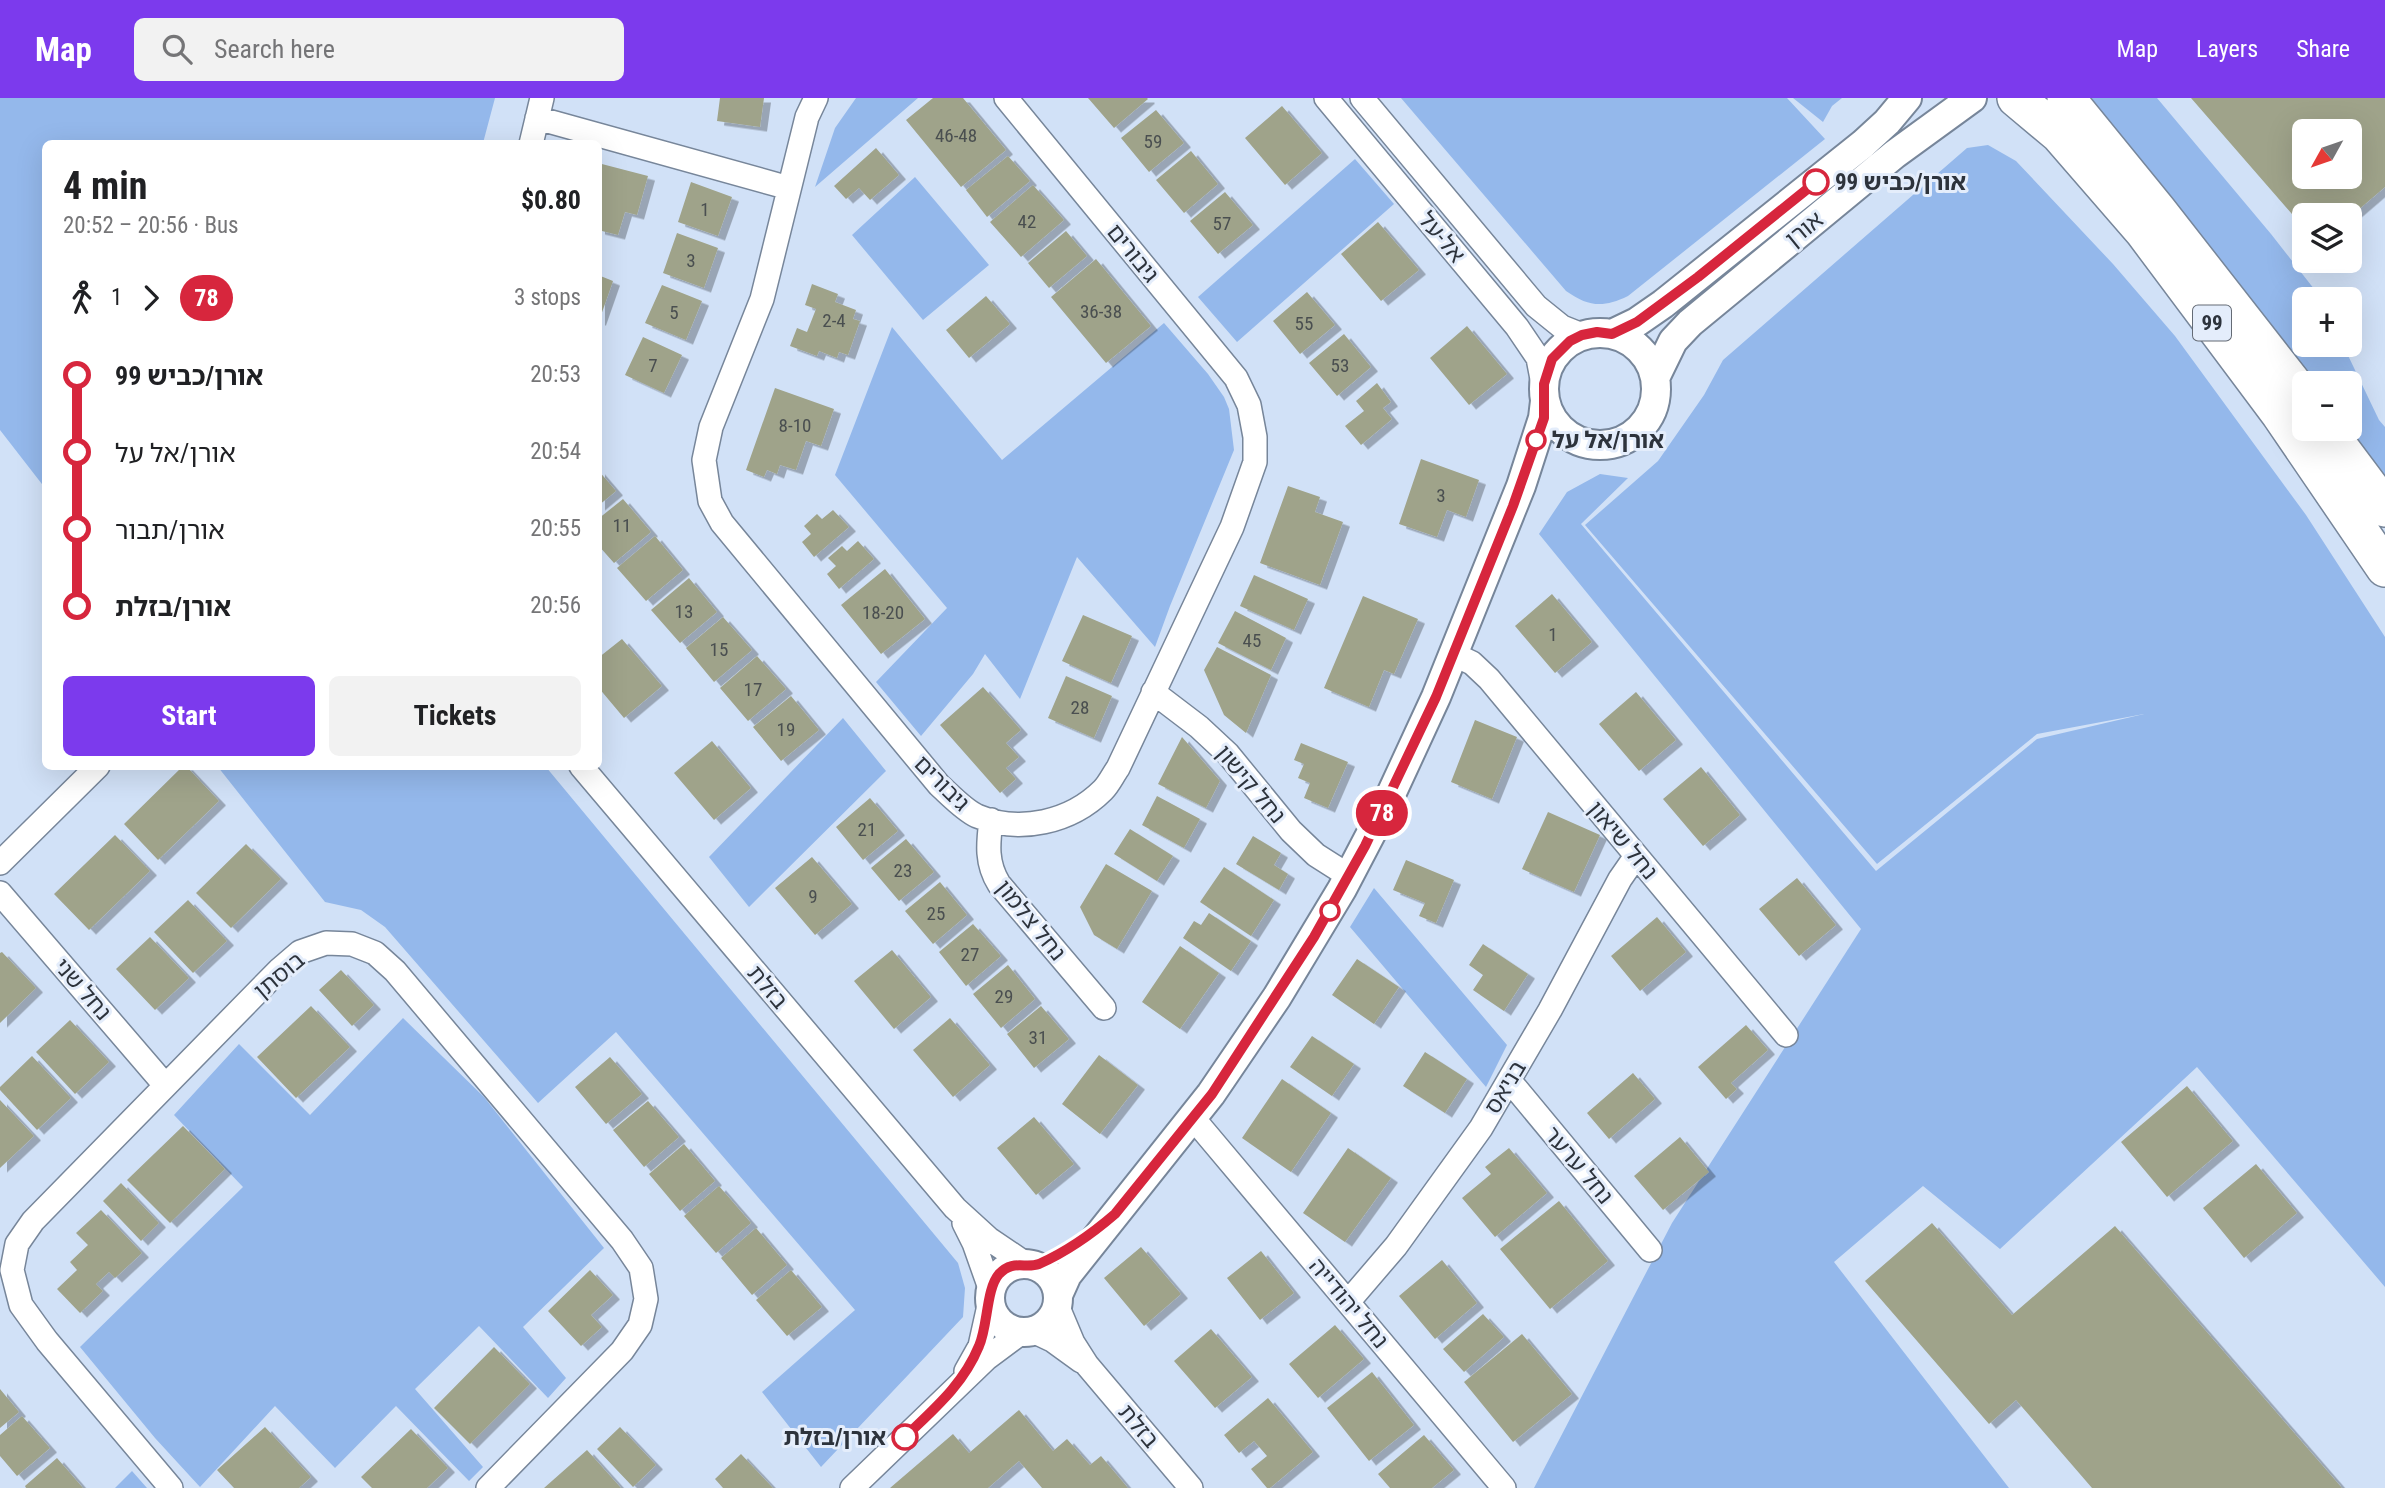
<!DOCTYPE html>
<meta charset="utf-8">
<style>
:root{--surface:#fff;--page:#f2f2f2;--text:#202124;--muted:#757577;--accent:#7c3aed}
body{margin:0;font-family:"Roboto Condensed","Noto Sans Hebrew",sans-serif;background:var(--page);color:var(--text);height:100vh;display:flex;flex-direction:column;font-size:26px;white-space:nowrap}
*{box-sizing:border-box;margin:0}
p{font-size:23px;color:var(--muted)}
.icon{flex:none;width:38px;height:38px;fill:none;stroke:currentColor;stroke-width:2;stroke-linecap:round;stroke-linejoin:round}
.map{position:relative;flex:1;overflow:hidden}
.drawer{position:absolute;left:42px;top:42px;width:560px;height:630px;display:flex;flex-direction:column;background:var(--surface);border-radius:10px;box-shadow:0 7px 28px #0002}
.drawer>*{flex:none}
.badge{padding:0 14px;border-radius:23px;font-size:24px;line-height:46px}
.needle{width:46px;rotate:230deg}
.controls{position:absolute;left:2292px;top:21px;display:grid;gap:14px}
.controls a{display:grid;place-items:center;width:70px;height:70px;border-radius:10px;background:var(--surface);box-shadow:0 7px 28px #0002;font-size:35px}
.map>.badge{position:absolute;translate:-50% -50%;box-shadow:0 0 0 4px #fff}
.legs{display:flex;align-items:center;gap:10px;height:77px;padding:0 21px;font-size:23px}
.legs p{margin-inline-start:auto}
.head{display:flex;align-items:center;justify-content:space-between;height:119px;padding:0 21px}
h1{font-size:38px;font-weight:700;line-height:52px}
.primary-button{display:flex;gap:14px;margin-top:auto;padding:14px 21px}
.primary-button a{flex:1;height:80px;border-radius:10px;background:var(--accent);color:#fff;font-size:28px;font-weight:700;line-height:80px;text-align:center}
.primary-button a+a{background:var(--page);color:var(--text)}
ul{padding:0 21px;list-style:none}
li{display:flex;align-items:center;gap:24px;height:77px;font-size:26px}
li i{display:grid;place-items:center;width:10px;height:100%;margin:0 9px;background:currentColor}
li i::after{content:'';width:18px;height:18px;margin:-9px;border:5px solid;border-radius:50%;background:var(--surface)}
li p{margin-inline-start:auto}
li:first-child i{background:linear-gradient(#0000 50%,currentColor 0)}
li:last-child i{background:linear-gradient(currentColor 50%,#0000 0)}
header{display:flex;align-items:center;gap:42px;box-sizing:border-box;height:98px;padding:0 35px;background:var(--accent);color:#fff}
header strong{font-size:33px}
nav{display:flex;gap:38px;margin-inline-start:auto;font-size:24px}
.search{width:490px;height:63px;background:var(--page);display:flex;align-items:center;gap:18px;box-sizing:border-box;padding:0 24px;border-radius:10px;color:var(--muted);font-size:26px}
.map>svg:first-child{display:block}
.green{fill:#94b8eb}
.building{fill:#9fa38a;fill-rule:evenodd;filter:url(#shadow)}
.lines{fill:none;stroke-linecap:round;stroke-linejoin:round}
.minor-casing{stroke:#77869a;stroke-width:26}
.tertiary-casing{stroke:#77869a;stroke-width:32}
.trunk-casing{stroke:#77869a;stroke-width:40}
.minor{stroke:#fff;stroke-width:23}
.tertiary{stroke:#fff;stroke-width:28}
.trunk{stroke:#fff;stroke-width:37}
.line-1-casing{stroke:#fff;stroke-width:16}
.line-1{stroke:#d7263d;stroke-width:10}
.stop-1-dot{fill:#fff;stroke:#d7263d;stroke-width:3.5}
.labels{text-anchor:middle;stroke-width:6;stroke-linejoin:round;paint-order:stroke}
.number-label{font-size:19px;fill:#4a4f50}
.shield{fill:#e4edfb;stroke:#646b75;stroke-width:2}
.shield-label{font-size:21px;font-weight:bold;fill:#2d333c}
.stop-label{font-size:23px;font-weight:bold;fill:#2d333c;stroke:#e4edfb;text-anchor:start}
.street-label{font-size:23px;fill:#2d333c;stroke:#e4edfb}
</style>
<header>
<strong>Map</strong>
<div class="search"><svg class="icon" aria-label="search" viewBox="0 0 24 24"><circle cx="10" cy="10" r="6"/><path d="M15 15l6 6"/></svg>Search here</div>
<nav><a>Map</a><a>Layers</a><a>Share</a></nav>
</header>
<div class="map">
<svg width="2385" height="1390" viewBox="0 0 2385 1390">
<defs>
<filter id="shadow"><feDropShadow dx="7" dy="4.5" stdDeviation="0" flood-color="#0004"/></filter>
</defs>
<rect width="100%" height="100%" fill="#d1e1f7"/>
<!-- green -->
<path class="green" d="M0,0h495l-12,45 -437,1 -1,344 -45,-58z
M856,0h62l-103,89 20,-59z
M1401,0h386l38,41 -197,157c-25,12 -39,11 -62,-5z
M1793,0h49l-10,8 -9,16z
M2083,0h74l114,136 47,60 3,5h-16v46h38l36,75 6,7v65l-46,-63h11v-46h-42z
M1988,47l28,16 97,103 62,72 131,179 79,122v650l-188,-220 -197,182 -77,-63 -89,76 175,226h-475l138,-265 189,-294 -322,-395 28,-42 33,-18 28,4 -47,46 295,347 161,-132 107,-25 -107,20 -160,130 -292,-339 73,-64 46,-66 19,-35 244,-212z
M1355,61l39,45 -157,138 -39,-45z
M915,79l74,88 -66,55 -71,-85z
M1164,225l44,51 16,23 5,12 5,41 -64,156 -15,41 -78,-90 -57,142 -35,-45 -12,20 -52,62 -45,-54 71,-74 -112,-133 57,-148 110,133z
M843,620l43,53 -137,136 -40,-50z
M218,669h328l412,496 7,25 -2,29 -142,150 -59,-75 93,-82 -239,-278 -78,71 -153,-176 -24,-17 -36,-8z
M1374,790l133,157 -21,42 -136,-160z
M403,920l81,79 120,151 -81,79 43,51 -18,20 -69,-72 -64,63 68,78 -14,14 -73,-75 -61,62 -60,-62 -75,81 -45,-49 -75,-91 163,-160 -69,-72 65,-71 71,71z
M132,1373l15,17h-32z"/>
<!-- building -->
<path class="building" d="M720,0h44l-4,29 -43,-6z
M933,0h30l43,52 -45,37 -55,-67z
M1088,0h59l1,1 -34,29z
M2191,0h194v89l-35,30 -45,-2v14zM2305,33h45v46h-45z
M1282,8l40,47 -37,32 -40,-47z
M1156,12l28,33 -35,29 -28,-34z
M876,50l23,27 -29,25 -11,-12 -13,11 -12,-13z
M1191,53l27,33 -34,29 -28,-33z
M1008,58l22,25 -43,36 -21,-27z
M598,65l50,13 -11,39 -12,-3 -7,23 -20,-5z
M691,84l41,15 -14,39 -40,-14z
M1033,87l31,35 -43,37 -31,-35z
M1225,94l28,33 -35,29 -28,-33z
M1378,124l41,48 -38,31 -40,-47z
M1066,133l21,25 -38,32 -21,-25z
M677,135l41,15 -14,40 -41,-15z
M1096,161l55,67 -45,37 -55,-66z
M598,177l15,6 -14,40h-1z
M812,186l26,10 -3,8 21,8 -3,9 7,2 -12,34 -9,-3 -2,6 -18,-7 -2,5 -27,-10 7,-18 10,4 9,-23 -11,-4z
M662,187l40,16 -16,39 -41,-17z
M1307,194l28,33 -35,29 -27,-33z
M986,198l24,28 -41,34 -23,-28z
M1467,228l40,48 -38,31 -39,-47z
M1344,236l27,33 -34,29 -28,-33z
M643,239l39,18 -18,38 -39,-18z
M1377,285l14,19 -8,6 9,11 -31,26 -16,-19 19,-15 -8,-10z
M775,290l59,21 -13,37 -15,-5 -10,29 -16,-5 -3,9 -10,-4 -3,7 -18,-7z
M1421,361l58,21 -13,37 -19,-7 -10,27 -38,-13z
M598,372l18,21 -18,15z
M1288,388l32,11 -5,15 28,10 -23,63 -60,-22z
M623,401l28,33 -37,31 -16,-18v-26z
M833,412l16,17 -35,30 -12,-15 9,-8 -7,-8 13,-12 5,5z
M655,438l28,34 -37,31 -29,-33z
M858,443l16,18 -35,30 -12,-15 9,-8 -8,-8 14,-12 5,5z
M885,471l40,50 -44,35 -40,-49z
M1254,477l54,24 -14,31 -54,-24z
M689,480l28,34 -37,31 -29,-33z
M1552,496l40,48 -37,31 -40,-47z
M1363,498l55,23 -24,55 -10,-4 -15,37 -45,-19z
M1235,513l51,27 -15,32 -53,-27z
M1083,517l49,21 -21,47 -49,-22z
M723,519l29,33 -38,32 -28,-34z
M622,541l40,47 -38,32 -26,-31v-29z
M1217,549l54,28 -25,58 -22,-18 -20,-45z
M757,558l29,33 -38,32 -28,-33z
M1066,578l46,20 -18,42 -46,-20z
M983,589l38,43 -15,13 13,14 -13,11 10,11 -16,14 -60,-68z
M1636,594l40,48 -37,31 -40,-47z
M791,598l28,34 -38,31 -28,-34z
M1475,622l42,17 -25,62 -41,-17z
M1182,639l38,44 -14,27 -48,-24z
M712,643l39,47 -37,32 -40,-47z
M1301,645l47,19 -20,46 -24,-10 6,-15 -12,-5 6,-14 -10,-4z
M183,668h3l33,35 -61,59 -34,-36z
M1701,669l39,48 -37,31 -40,-47z
M1157,698l43,23 -16,29 -42,-23z
M870,700l28,33 -35,29 -27,-33z
M1548,714l52,23 -26,57 -52,-23z
M1130,731l43,27 -16,25 -43,-27z
M115,737l35,36 -61,59 -35,-36z
M1253,738l28,17 -7,12 14,9 -9,16 -43,-26z
M906,741l28,33 -35,29 -28,-33z
M246,746l35,35 -50,49 -35,-35z
M812,759l40,47 -37,31 -40,-47z
M1406,762l48,20 -18,43 -17,-7 6,-13 -32,-13z
M1106,766l46,27 -35,58 -23,-14 -14,-28z
M1224,769l50,33 -23,36 -51,-34z
M1797,780l39,47 -37,31 -40,-47z
M940,784l27,33 -34,29 -28,-33z
M188,802l39,41 -34,32 -39,-41z
M1209,815l42,28 -20,30 -48,-33 11,-17 7,4z
M1657,819l29,35 -46,39 -29,-35z
M973,826l28,32 -35,30 -27,-34z
M150,839l39,41 -34,32 -39,-41z
M1483,846l45,30 -24,37 -31,-21 10,-15 -14,-10z
M1180,848l39,27 -39,56 -38,-27z
M892,852l39,47 -37,32 -40,-48z
M2,854l34,36 -36,35v-70z
M1357,861l42,28 -25,37 -42,-29z
M1008,867l27,34 -34,29 -28,-34z
M341,872l33,35 -22,21 -33,-36z
M311,908l39,41 -54,51 -39,-41z
M1041,908l28,33 -35,29 -27,-34z
M950,920l40,47 -37,32 -40,-47z
M70,922l39,42 -34,32 -39,-42z
M1746,927l22,25 -37,33 6,6 -11,10 -28,-32z
M1312,938l42,28 -22,32 -42,-29z
M1425,954l42,27 -22,34 -42,-27z
M1099,957l39,30 -38,49 -38,-30z
M32,958l39,42 -34,32 -37,-40v-3z
M610,959l32,37 -36,30 -31,-37z
M1633,975l22,26 -46,40 -22,-26z
M1282,981l49,34 -40,59 -49,-34z
M2187,988l46,55 -66,56 -46,-55z
M0,1002l34,36 -34,32z
M648,1003l31,36 -35,30 -31,-37z
M1034,1019l40,47 -38,31 -39,-47z
M183,1028l42,43 -55,54 -43,-43z
M1680,1039l29,35 -46,38 -29,-34z
M684,1046l31,37 -35,30 -31,-37z
M1348,1050l43,30 -46,64 -42,-29z
M1509,1050l38,45 -52,44 -33,-39 29,-24 -6,-7z
M2256,1066l41,49 -53,45 -41,-50z
M121,1085l38,40 -18,18 -38,-40z
M719,1088l32,37 -35,30 -32,-37z
M1559,1103l49,60 -58,48 -50,-60z
M101,1112l41,43 -27,25 -6,-6 -13,12 7,7 -23,22 -23,-24 20,-19 -7,-8 18,-17 -12,-12z
M1932,1125l80,92 103,-89 227,262h-250l-76,-88 -27,24 -124,-143z
M756,1130l31,37 -35,30 -31,-37z
M1141,1149l40,47 -37,32 -40,-48z
M1261,1153l33,42 -34,27 -33,-42z
M1442,1162l35,43 -42,36 -36,-43z
M590,1172l23,25 -22,20 11,12 -21,19 -33,-35z
M791,1172l31,37 -35,29 -31,-36z
M1483,1216l21,23 -40,35 -21,-23z
M1335,1227l29,34 -46,39 -29,-34z
M1211,1231l41,48 -37,31 -41,-47z
M1522,1236l50,60 -59,48 -49,-60z
M494,1249l36,37 -60,60 -36,-36z
M1372,1274l42,53 -45,36 -42,-53z
M0,1291l19,23 -19,16z
M1268,1300l45,54 -43,36h-3l-16,-19 16,-13 -13,-15 -15,12 -15,-18z
M1019,1312l34,41 14,-12 23,26 11,-9 27,32h-86l-23,-27 -31,27h-98l63,-54 16,19z
M22,1318l28,32 -33,28 -17,-20v-21z
M265,1329l46,50 -12,11h-65l-17,-18z
M620,1329l36,38 -23,22 -36,-38z
M411,1331l37,39 -21,20h-55l-11,-11z
M1424,1337l30,35 -22,18h-42l-12,-14z
M587,1352l34,38h-77z
M741,1356l32,34h-50l-8,-9z
M57,1360l26,30h-57l-1,-2z"/>
<g class="lines">
<!-- minor casing -->
<g class="minor-casing">
<path id="minor" d="M816,0l-9,19 -45,182 -51,128 -7,33 6,41 12,22 217,262c11,10 25,25 38,31 43,18 94,6 126,-26 6,-6 10,-15 15,-22l114,-241 23,-65v-25l-6,-32 -13,-27 -230,-280
M1326,0l191,229 21,31 5,26
M1362,0l174,208 26,21 20,8
M537,20l252,70
M531,46l11,-46
M1453,556l19,9 17,16 297,356
M1153,594l46,35 29,27 63,77 25,24 33,21
M581,668l374,442 34,31 37,25
M991,722c-3,24 -5,43 8,64l105,124
M0,765l98,-97
M0,795l165,192
M1509,982l141,170
M1193,1020l311,370
M964,1125l10,20 17,48
M1348,1204l48,-56 85,-118 69,-118 70,-131 16,-23
M1057,1207l16,38 14,22 104,123
M1033,1233l19,9 29,21
M966,1273l14,-25 10,-45
M171,1390l-124,-147 -26,-36 -9,-35 5,-26 16,-23 246,-251 21,-18 26,-9 26,1 23,9 20,18 227,269 19,28 5,31 -6,26 -18,26 -134,137
M852,1390l135,-130 35,-26"/>
</g>
<!-- tertiary casing -->
<g class="tertiary-casing">
<path id="tertiary" d="M1544 291a56 56 0 1 1 112 0a56 56 0 1 1-112 0Z
M1612,236l25,-12 26,-18 200,-160 24,-22 20,-24
M1655,280l18,-37 17,-18 205,-169 77,-56
M990 1200a34 34 0 1 1 68 0a34 34 0 1 1-68 0Z
M1058,1197l9,-20 144,-181 66,-97 65,-108 45,-86 49,-106 85,-211 22,-68 2,-17"/>
</g>
<!-- trunk casing -->
<g class="trunk-casing">
<path id="trunk" d="M2016,0l43,36 85,98 136,182 105,154
M2066,0l92,113 147,188
M2326,331l59,79"/>
</g>
<!-- minor -->
<use href="#minor" class="minor"/>
<!-- tertiary -->
<use href="#tertiary" class="tertiary"/>
<!-- trunk -->
<use href="#trunk" class="trunk"/>
</g>
<g class="lines">
<!-- line-1 casing -->
<g class="line-1-casing">
<path id="line-1" d="M905,1339c29,-28 58,-52 74,-91 9,-20 7,-57 20,-72 14,-15 26,-5 40,-10 27,-12 54,-31 76,-50l97,-120 102,-157 51,-91 71,-149 77,-191 31,-88v-34l8,-25 18,-18 12,-6 15,-3 15,2 25,-12 61,-45 118,-95"/>
</g>
<!-- line-1 -->
<use href="#line-1" class="line-1"/>
</g>
<!-- markers -->
<g class="stop-1-dot">
<circle cx="1816" cy="84" r="12"/>
<circle cx="1536" cy="342" r="9"/>
<circle cx="1330" cy="813" r="9"/>
<circle cx="905" cy="1339" r="12"/>
</g>
<g class="labels">
<!-- number labels -->
<g class="number-label">
<text x="956" y="44">46-48</text>
<text x="1153" y="50">59</text>
<text x="705" y="118">1</text>
<text x="1027" y="130">42</text>
<text x="1222" y="132">57</text>
<text x="691" y="169">3</text>
<text x="1101" y="220">36-38</text>
<text x="674" y="221">5</text>
<text x="834" y="229">2-4</text>
<text x="1304" y="232">55</text>
<text x="653" y="274">7</text>
<text x="1340" y="274">53</text>
<text x="795" y="334">8-10</text>
<text x="1441" y="404">3</text>
<text x="622" y="434">11</text>
<text x="684" y="520">13</text>
<text x="883" y="521">18-20</text>
<text x="1553" y="543">1</text>
<text x="1252" y="549">45</text>
<text x="719" y="558">15</text>
<text x="753" y="598">17</text>
<text x="1080" y="616">28</text>
<text x="786" y="638">19</text>
<text x="867" y="738">21</text>
<text x="903" y="779">23</text>
<text x="813" y="805">9</text>
<text x="936" y="822">25</text>
<text x="970" y="863">27</text>
<text x="1004" y="905">29</text>
<text x="1038" y="946">31</text>
</g>
<!-- shield labels -->
<rect class="shield" x="2193" y="207.5" width="38" height="35" rx="5"/>
<g class="shield-label">
<text x="2212" y="232">99</text>
</g>
<!-- stop labels -->
<g class="stop-label">
<text x="1835" y="92">אורן/כביש 99</text>
<text x="1552" y="350">אורן/אל על</text>
<text x="886" y="1347" text-anchor="end">אורן/בזלת</text>
</g>
<!-- street labels -->
<g class="street-label">
<text transform="translate(1804 131) rotate(-39)" y="8">אורן</text>
<text transform="translate(1442 139) rotate(50)" y="8">אל-על</text>
<text transform="translate(1133 155) rotate(51)" y="8">גיבורים</text>
<text transform="translate(942 685) rotate(45)" y="8">גיבורים</text>
<text transform="translate(1251 686) rotate(50)" y="8">נחל קישון</text>
<text transform="translate(1623 742) rotate(50)" y="8">נחל שיאון</text>
<text transform="translate(1031 822) rotate(51)" y="8">נחל צלמון</text>
<text transform="translate(279 877) rotate(-40)" y="8">בוסתן</text>
<text transform="translate(768 889) rotate(50)" y="8">בזלת</text>
<text transform="translate(83 891) rotate(49)" y="8">נחל שני</text>
<text transform="translate(1505 989) rotate(-59)" y="8">בניאס</text>
<text transform="translate(1579 1067) rotate(50)" y="8">נחל ערער</text>
<text transform="translate(1349 1205) rotate(50)" y="8">נחל יהודייה</text>
<text transform="translate(1139 1328) rotate(50)" y="8">בזלת</text>
</g>
</g>
</svg>
<div class="controls">
<a><svg class="needle" viewBox="-14 -14 28 28"><path d="M0-13l5 13h-10z" fill="#e53935"/><path d="M0 13l5-13h-10z" fill="#757577"/></svg></a>
<a><svg class="icon" aria-label="layers" viewBox="0 0 24 24"><path d="M12 4l9 5-9 5-9-5zM3 14l9 5 9-5"/></svg></a>
<a>+</a>
<a>−</a>
</div>
<b class="badge" style="left:1382px;top:715px;background:#d7263d;color:#fff">78</b>
<section class="drawer">
<div class="head"><div><h1>4 min</h1><p>20:52 – 20:56 · Bus</p></div><b>$0.80</b></div>
<div class="legs"><svg class="icon" aria-label="walk" viewBox="0 0 24 24"><circle cx="13" cy="4" r="2"/><path d="M13 8l-2 6 4 7M11 14l-3 7M7 12l3-4h3l4 4"/></svg>1<svg class="icon" aria-label="forward" viewBox="0 0 24 24"><path d="M9 5l7 7-7 7"/></svg><b class="badge" style="background:#d7263d;color:#fff">78</b><p>3 stops</p></div>
<ul>
<li><i style="color:#d7263d"></i><b>אורן/כביש 99</b><p>20:53</p></li>
<li><i style="color:#d7263d"></i><span>אורן/אל על</span><p>20:54</p></li>
<li><i style="color:#d7263d"></i><span>אורן/תבור</span><p>20:55</p></li>
<li><i style="color:#d7263d"></i><b>אורן/בזלת</b><p>20:56</p></li>
</ul>
<div class="primary-button"><a>Start</a><a>Tickets</a></div>
</section>
</div>
